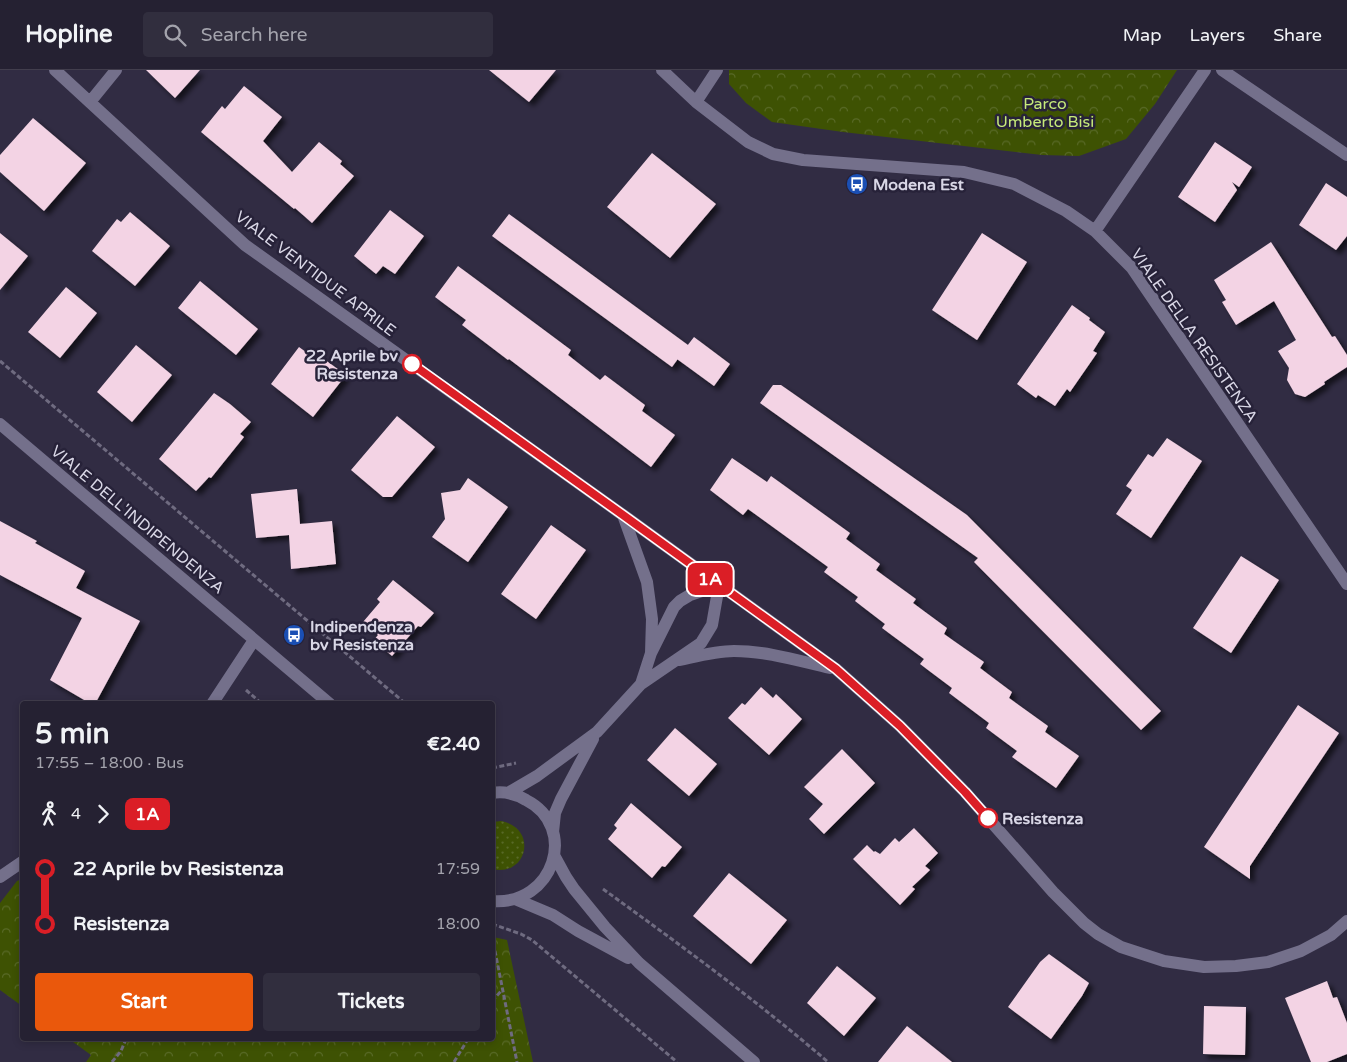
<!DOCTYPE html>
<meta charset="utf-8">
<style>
:root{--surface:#252132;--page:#312e3e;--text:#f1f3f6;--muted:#a3a3ac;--line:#423e4d;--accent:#ea580c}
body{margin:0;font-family:"Varela Round",sans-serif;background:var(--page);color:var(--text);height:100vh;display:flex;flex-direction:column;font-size:19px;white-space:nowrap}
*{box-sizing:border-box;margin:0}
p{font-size:16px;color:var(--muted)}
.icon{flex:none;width:28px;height:28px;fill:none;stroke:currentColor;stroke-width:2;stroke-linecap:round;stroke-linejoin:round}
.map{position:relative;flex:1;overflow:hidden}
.drawer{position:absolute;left:20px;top:631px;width:475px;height:340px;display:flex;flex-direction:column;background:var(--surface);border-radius:5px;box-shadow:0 2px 8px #0003,0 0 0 1px var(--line)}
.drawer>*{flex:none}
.badge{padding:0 10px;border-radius:8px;font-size:18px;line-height:32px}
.map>.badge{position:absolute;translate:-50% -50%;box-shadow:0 0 0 2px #fff}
.legs{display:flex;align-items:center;gap:8px;height:55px;padding:0 15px;font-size:16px}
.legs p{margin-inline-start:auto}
.headline{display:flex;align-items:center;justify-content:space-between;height:85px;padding:0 15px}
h1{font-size:28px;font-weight:700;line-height:38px}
.primary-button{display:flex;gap:10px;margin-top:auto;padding:10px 15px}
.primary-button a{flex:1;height:58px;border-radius:5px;background:var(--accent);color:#fff;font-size:20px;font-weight:700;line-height:58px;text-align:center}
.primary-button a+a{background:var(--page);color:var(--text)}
ul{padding:0 15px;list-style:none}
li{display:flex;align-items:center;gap:18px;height:55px;font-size:19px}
li i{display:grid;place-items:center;width:8px;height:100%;margin:0 6px;background:currentColor}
li i::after{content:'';width:12px;height:12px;margin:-6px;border:4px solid;border-radius:50%;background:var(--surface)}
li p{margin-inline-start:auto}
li:first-child i{background:linear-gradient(#0000 50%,currentColor 0)}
li:last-child i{background:linear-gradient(currentColor 50%,#0000 0)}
header{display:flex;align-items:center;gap:30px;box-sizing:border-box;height:70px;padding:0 25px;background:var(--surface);border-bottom:1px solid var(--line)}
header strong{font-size:24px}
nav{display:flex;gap:28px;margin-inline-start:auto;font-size:18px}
.search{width:350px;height:45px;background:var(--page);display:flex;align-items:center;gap:12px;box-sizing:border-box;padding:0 18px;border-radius:5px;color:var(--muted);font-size:19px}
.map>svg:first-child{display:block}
.grass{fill:url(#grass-dots)}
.park{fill:url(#park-crowns)}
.building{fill:#f3d3e4;filter:url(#shadow)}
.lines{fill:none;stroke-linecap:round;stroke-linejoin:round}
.path{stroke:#6f6b80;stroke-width:3;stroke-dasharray:5 2.5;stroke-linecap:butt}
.minor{stroke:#74708b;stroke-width:12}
.line-1-casing{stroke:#fff;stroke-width:11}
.line-1{stroke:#db1e26;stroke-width:8}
.stop-1-dot{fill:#fff;stroke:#db1e26;stroke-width:2.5}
.labels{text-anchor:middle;stroke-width:5;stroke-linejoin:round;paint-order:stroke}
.park-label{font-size:16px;fill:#c6ea7a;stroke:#272239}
.poi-label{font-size:16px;font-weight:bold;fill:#d9d7e6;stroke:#272239;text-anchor:start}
.street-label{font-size:16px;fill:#d9d7e6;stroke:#272239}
.stop-label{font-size:16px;font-weight:bold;fill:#d9d7e6;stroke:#272239;text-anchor:end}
</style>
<header>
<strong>Hopline</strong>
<div class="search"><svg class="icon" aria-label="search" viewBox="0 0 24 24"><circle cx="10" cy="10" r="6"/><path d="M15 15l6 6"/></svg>Search here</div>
<nav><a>Map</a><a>Layers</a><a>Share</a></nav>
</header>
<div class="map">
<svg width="1347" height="992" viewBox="0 0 1347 992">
<defs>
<pattern id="grass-dots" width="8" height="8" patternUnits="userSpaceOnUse" patternTransform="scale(1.25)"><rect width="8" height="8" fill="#3e5203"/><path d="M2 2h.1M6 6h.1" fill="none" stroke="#596a28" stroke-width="1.8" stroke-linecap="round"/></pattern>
<pattern id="park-crowns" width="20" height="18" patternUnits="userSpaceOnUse" patternTransform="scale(1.25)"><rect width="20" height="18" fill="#3e5203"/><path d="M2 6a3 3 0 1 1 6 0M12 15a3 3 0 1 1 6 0" fill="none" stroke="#596a28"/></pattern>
<filter id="shadow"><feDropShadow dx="4.5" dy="4.5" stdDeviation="2.5" flood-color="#0009"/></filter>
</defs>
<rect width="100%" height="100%" fill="#312c43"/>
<!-- grass -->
<path class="grass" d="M501,751c37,7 27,56 -9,48l1,-47z"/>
<!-- park -->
<path class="park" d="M729,0h448l-22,34 -29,35 -47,17 -37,-1 -199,-23 -71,-10 -26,-19 -17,-19z
M22,809v127l-22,-16v-87l17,-22z
M493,867l14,3 26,122h-447l5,-7 -22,-16h423z"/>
<!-- building -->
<path class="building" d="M146,0h54l-25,28z
M489,0h67l-27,32z
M244,16l38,31 -19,24 29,31 27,-30 23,19 -2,3 14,12 -42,47 -17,-15 -1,1 -93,-77 21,-26 3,3z
M33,48l53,45 -42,48 -44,-39v-17z
M1215,72l37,25 -13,20 -7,-5 5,8 -22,32 -37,-25z
M652,83l64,51 -46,54 -63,-51z
M1326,113l21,14v39l-11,14 -37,-25z
M390,140l34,26 -29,38 -12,-8 -7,8 -22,-18z
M130,142l40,34 -35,40 -43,-35 25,-32 4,3z
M509,144l179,131 -16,22 -180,-131z
M0,163l28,23 -28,34z
M982,163l45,29 -50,78 -45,-30z
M1271,172l61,95 3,-1 12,19v12l-23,15 1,2 -20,13 -10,-3 -8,-14 2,-12 -11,-17 18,-11 -22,-39 -38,24 -14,-23 4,-2 -12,-20z
M458,196l113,84 -3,5 32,25 5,-5 40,30 -3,6 33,24 -24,32 -142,-108 -1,1 -46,-35 4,-5 -31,-23z
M200,211l58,48 -22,26 -58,-47z
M66,217l31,26 -37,45 -32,-26z
M1072,235l18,13 -1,2 16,12 -12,19 4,2 -27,39 -3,-3 -12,17 -17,-11 -2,3 -19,-14z
M694,267l36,27 -16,22 -37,-27z
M136,275l36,30 -40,47 -35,-30z
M299,277l22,16 3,-4 22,16 -33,42 -42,-33z
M773,315h8l186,130 194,196 -20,19 -167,-168 4,-4 -218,-155z
M214,323l16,11 21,18 -11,12 4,3 -33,41 -2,-1 -13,14 -37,-32z
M397,346l38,31 -43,50h-9l-32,-27z
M1167,368l35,23 -51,77 -35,-24 16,-24 -6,-4 22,-32 5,3z
M732,388l35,24 4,-6 79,57 -4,6 34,25 -4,6 40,29 -3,4 34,25 -3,6 40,28 -4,6 32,24 -3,6 39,28 -3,6 34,24 -23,32 -44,-31 5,-6 -31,-23 3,-5 -40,-30 3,-5 -32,-24 4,-5 -42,-31 3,-4 -30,-23 3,-4 -34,-25 4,-5 -80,-58 -5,6 -33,-25z
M468,408l40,29 -40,55 -36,-25 13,-18 -4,-26 19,-3z
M297,419l3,35 32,-3 4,43 -45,5 -2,-34 -33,3 -5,-44z
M0,451l37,20 -2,2 50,28 -9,17 64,33 -45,83h-4l-41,-24 32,-62 -82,-43z
M551,455l35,25 -50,69 -35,-25z
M1241,486l38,24 -48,73 -38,-25z
M393,510l41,33 -13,14 -3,-1 -26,30 -18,-16 4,-5 -15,-13 17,-20 -3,-3z
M761,617l12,11 3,-4 26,25 -33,36 -41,-37 14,-15 3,2z
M1298,635l41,28 -89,133v13l-46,-32z
M675,658l42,36 -28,32 -42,-36z
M842,679l33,34 -51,51 -15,-15 14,-15 -19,-17z
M631,733l51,44 -17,20 -3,-1 -10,12 -44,-39 9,-11 -3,-3z
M914,758l24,25 -13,13 5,4 -18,17 3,2 -15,16 -47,-46 14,-14 7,7 1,-1 5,3 15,-16 4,4z
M729,803l58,47 -36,44 -58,-48z
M1049,884l40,29 -7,13 -31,43 -43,-32 32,-45z
M837,896l39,32 -32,38 -37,-33z
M1327,911l6,17 4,-1 10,26v31l-20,8h-16l-26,-64z
M1204,936l42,1 -1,48 -42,-1z
M907,956l45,36h-74z"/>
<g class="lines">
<!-- path -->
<path class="path" d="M0,291l406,343
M246,620l16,14
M492,698l24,-5
M603,819c76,55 153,111 225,173
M492,854l29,10 11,6 145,122
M492,866l25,126
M492,931l10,-11
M112,992l9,-11 5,-12
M454,992l14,-23"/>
<!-- minor -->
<path class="minor" d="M55,0l190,175 378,270 213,154 64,57 65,66 88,100 31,31 14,11 23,13 43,14 40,6 32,-1 32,-4 33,-11 30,-16 16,-14
M662,0l34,32 52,40 25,12 30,6 161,12 50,12 52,27 29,20 37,37 215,316
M1222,0l125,85
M90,32l26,-32
M696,32l21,-32
M1095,161l110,-161
M0,354l330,280
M623,445l24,67 5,37 -1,34
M680,590c18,-4 36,-9 54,-9 33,0 65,10 96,17
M641,614l10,-31 23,-46 6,-6 10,-6 29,-10
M212,634l42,-64
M492,723c12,-2 24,1 34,7 53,27 28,106 -34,101
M508,723l29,-17 60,-44 44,-48 60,-41 11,-18 7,-40
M553,762l2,-19 6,-14 32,-60
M554,785l12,22 8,12 31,38 34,36 115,99
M0,807l22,-15
M515,829l38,16 25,16 50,27"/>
</g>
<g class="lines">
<!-- line-1 casing -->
<g class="line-1-casing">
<path id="line-1" d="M412,294l211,151 213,154 64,57 65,66 23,26"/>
</g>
<!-- line-1 -->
<use href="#line-1" class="line-1"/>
</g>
<!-- icons -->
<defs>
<g id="bus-disc" transform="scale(1.125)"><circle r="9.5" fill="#1a4fb4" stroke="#272239"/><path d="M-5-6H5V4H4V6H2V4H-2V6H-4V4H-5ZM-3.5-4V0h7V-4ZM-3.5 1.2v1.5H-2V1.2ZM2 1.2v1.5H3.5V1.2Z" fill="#fff"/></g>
</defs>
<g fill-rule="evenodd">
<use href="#bus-disc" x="857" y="114"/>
<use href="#bus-disc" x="294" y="565"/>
</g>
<!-- markers -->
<g class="stop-1-dot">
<circle cx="412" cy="294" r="9"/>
<circle cx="988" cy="748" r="9"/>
</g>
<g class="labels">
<!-- park labels -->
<g class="park-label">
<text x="1045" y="39">Parco<tspan x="1045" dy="18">Umberto Bisi</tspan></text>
</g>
<!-- poi labels -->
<g class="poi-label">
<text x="873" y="120">Modena Est</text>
<text x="310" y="562">Indipendenza<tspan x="310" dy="18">bv Resistenza</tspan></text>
</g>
<!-- street labels -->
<g class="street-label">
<text transform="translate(316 203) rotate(37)" y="6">VIALE VENTIDUE APRILE</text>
<text transform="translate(1195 265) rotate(55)" y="6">VIALE DELLA RESISTENZA</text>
<text transform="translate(138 449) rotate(40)" y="6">VIALE DELL'INDIPENDENZA</text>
</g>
<!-- stop labels -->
<g class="stop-label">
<text x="398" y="291">22 Aprile bv<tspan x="398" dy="18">Resistenza</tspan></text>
<text x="1002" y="754" text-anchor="start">Resistenza</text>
</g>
</g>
</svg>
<b class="badge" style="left:710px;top:509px;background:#db1e26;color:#fff">1A</b>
<section class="drawer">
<div class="headline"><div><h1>5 min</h1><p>17:55 – 18:00 · Bus</p></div><b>€2.40</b></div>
<div class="legs"><svg class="icon" aria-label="walk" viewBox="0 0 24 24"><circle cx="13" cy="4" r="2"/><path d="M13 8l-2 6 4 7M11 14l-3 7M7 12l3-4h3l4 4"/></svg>4<svg class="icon" aria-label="forward" viewBox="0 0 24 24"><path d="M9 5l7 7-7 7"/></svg><b class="badge" style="background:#db1e26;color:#fff">1A</b></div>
<ul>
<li><i style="color:#db1e26"></i><b>22 Aprile bv Resistenza</b><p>17:59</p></li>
<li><i style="color:#db1e26"></i><b>Resistenza</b><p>18:00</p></li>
</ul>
<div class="primary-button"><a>Start</a><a>Tickets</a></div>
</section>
</div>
